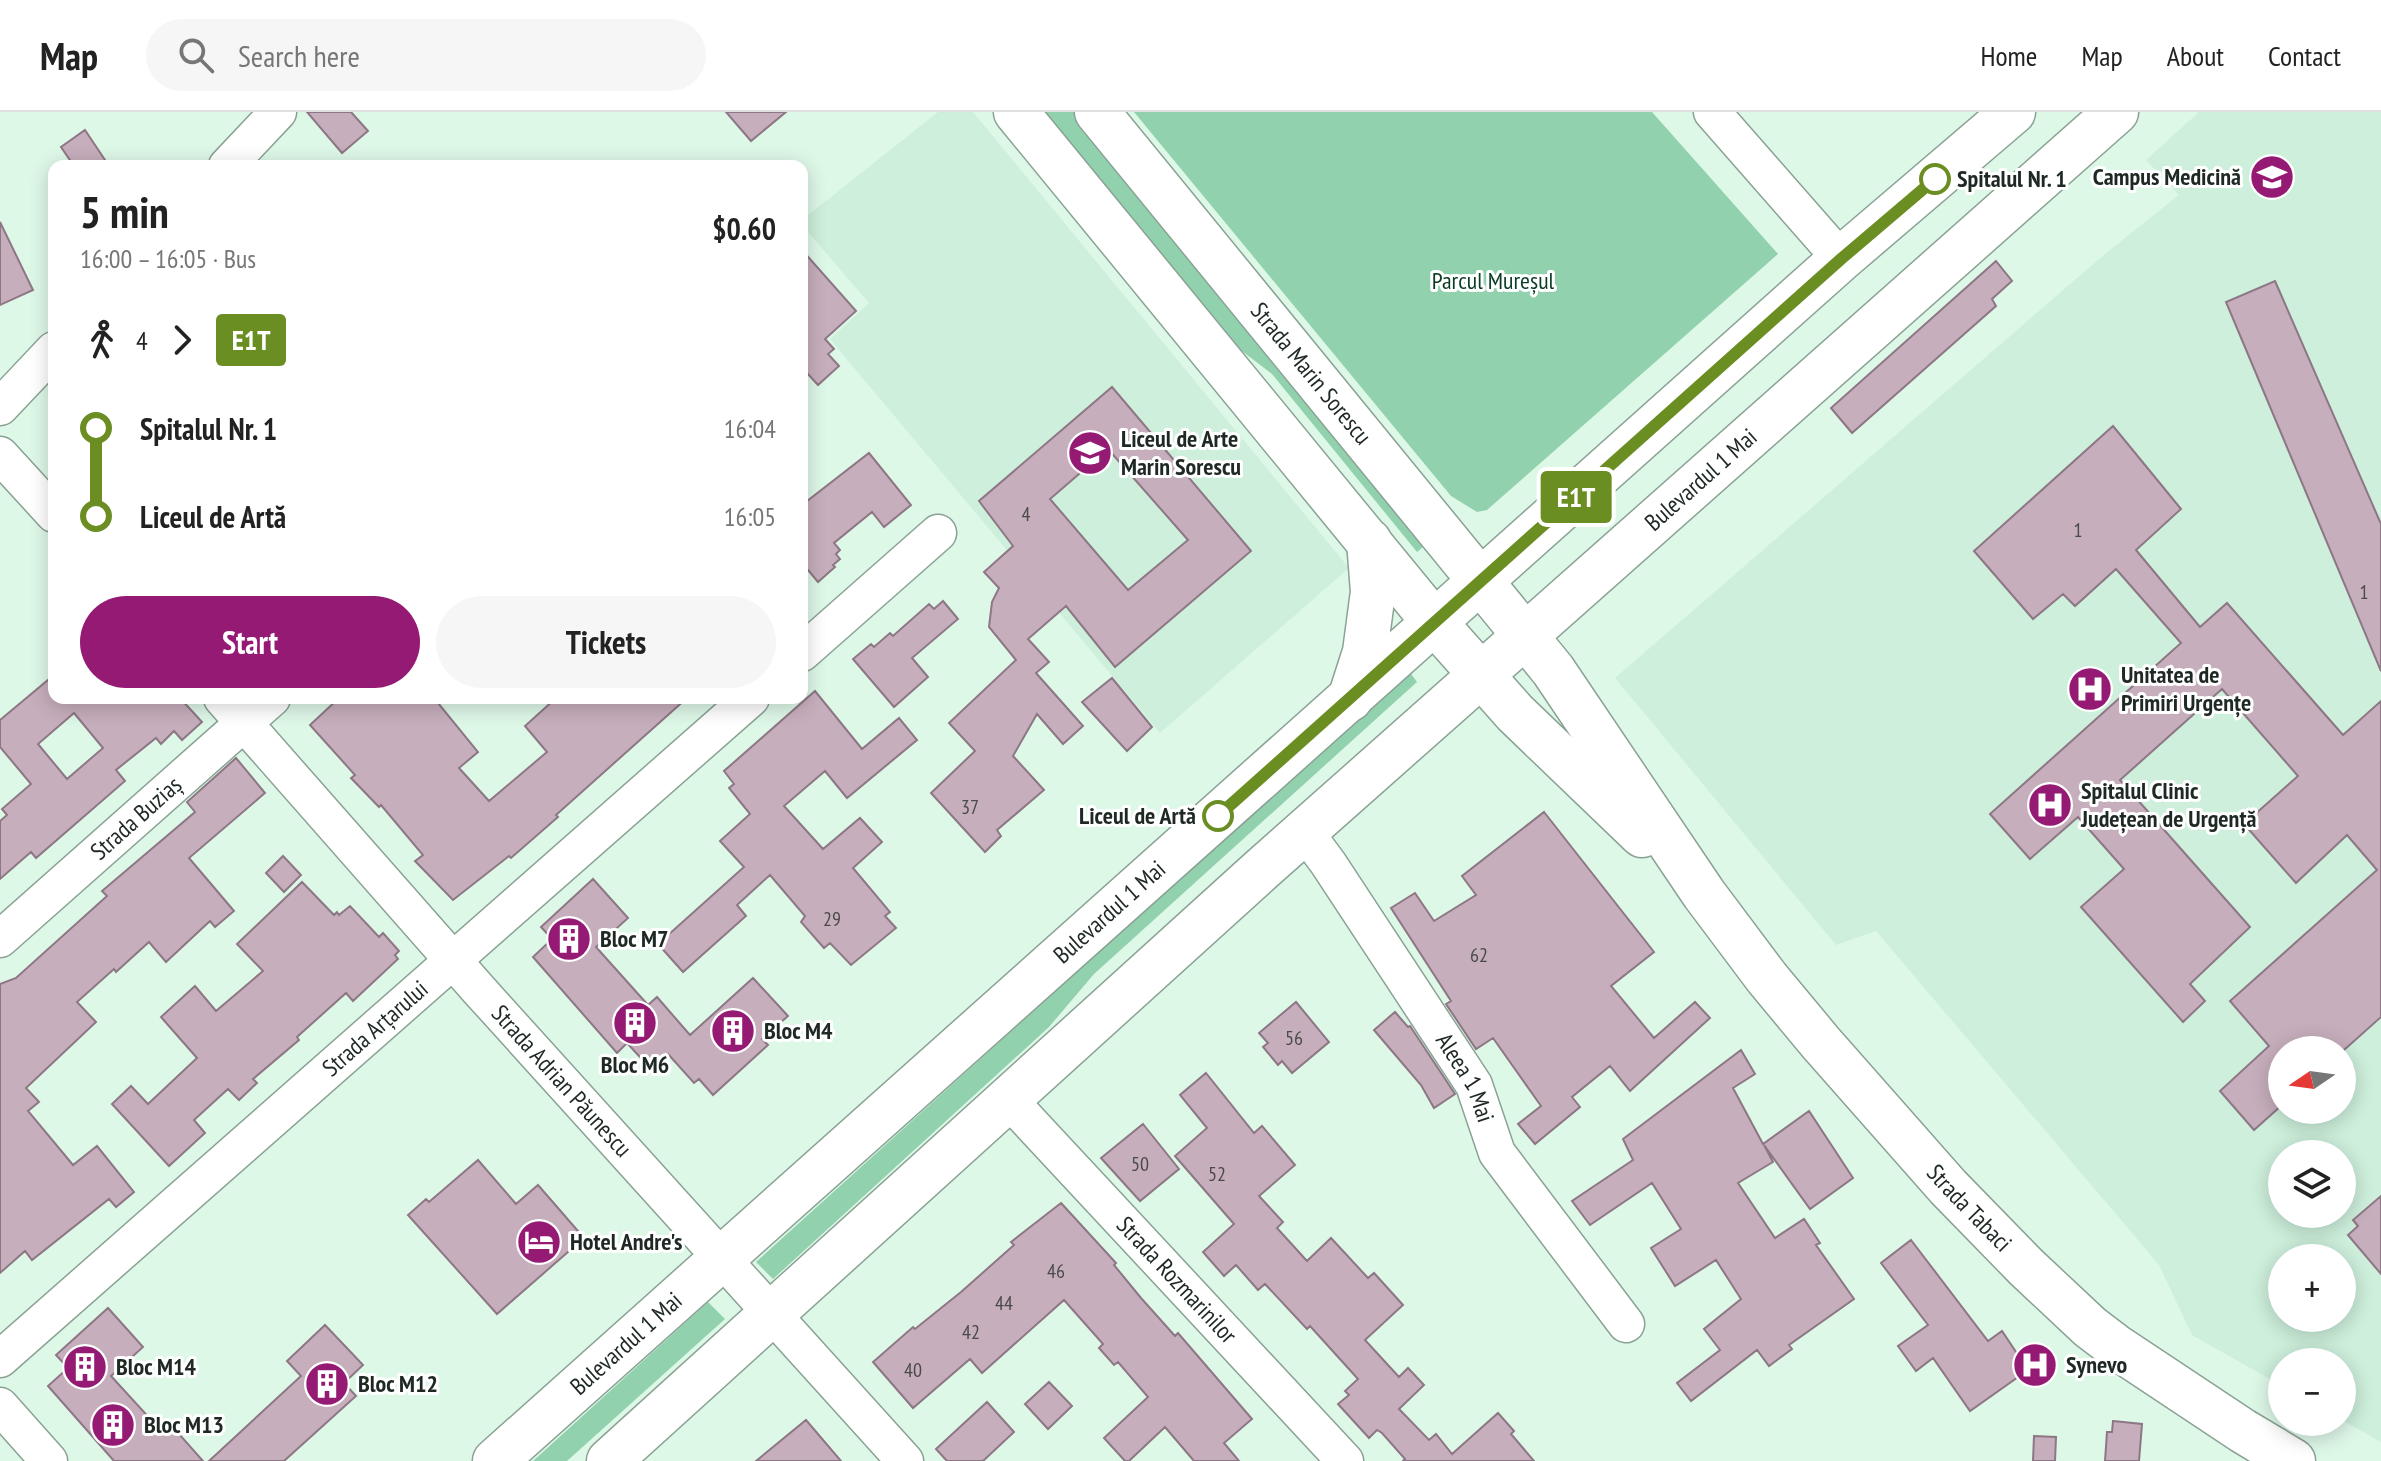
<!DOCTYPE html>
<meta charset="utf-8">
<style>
:root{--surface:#fff;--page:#f6f6f6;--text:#222;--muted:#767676;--line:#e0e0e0;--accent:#951a74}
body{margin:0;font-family:"PT Sans Narrow",sans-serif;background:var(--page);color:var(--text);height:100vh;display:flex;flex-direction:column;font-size:30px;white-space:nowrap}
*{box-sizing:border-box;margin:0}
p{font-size:26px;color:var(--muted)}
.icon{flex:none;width:44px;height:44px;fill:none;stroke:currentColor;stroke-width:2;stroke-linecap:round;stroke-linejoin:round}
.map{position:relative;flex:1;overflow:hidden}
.sheet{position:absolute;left:48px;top:48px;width:760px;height:544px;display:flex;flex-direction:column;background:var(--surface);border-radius:16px;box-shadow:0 4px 20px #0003}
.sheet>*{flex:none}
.badge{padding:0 16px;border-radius:6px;font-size:28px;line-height:52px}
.needle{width:52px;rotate:257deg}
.tools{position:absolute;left:2268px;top:924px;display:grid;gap:16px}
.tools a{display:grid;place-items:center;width:88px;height:88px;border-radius:50%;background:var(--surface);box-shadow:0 4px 20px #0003;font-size:40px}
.map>.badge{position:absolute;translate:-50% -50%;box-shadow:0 0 0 4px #fff}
.legs{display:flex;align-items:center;gap:12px;height:88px;padding:0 32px;font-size:26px}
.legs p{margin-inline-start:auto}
.summary{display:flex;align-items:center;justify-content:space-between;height:136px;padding:0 32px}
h1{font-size:44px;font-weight:800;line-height:60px}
.primary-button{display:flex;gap:16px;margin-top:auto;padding:16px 32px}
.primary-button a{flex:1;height:92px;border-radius:48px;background:var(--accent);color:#fff;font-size:32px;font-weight:800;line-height:92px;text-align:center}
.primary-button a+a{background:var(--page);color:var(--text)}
ul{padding:0 32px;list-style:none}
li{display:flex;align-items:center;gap:28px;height:88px;font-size:30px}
li i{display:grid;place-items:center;width:12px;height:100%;margin:0 10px;background:currentColor}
li i::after{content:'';width:20px;height:20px;margin:-10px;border:6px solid;border-radius:50%;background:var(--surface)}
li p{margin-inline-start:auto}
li:first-child i{background:linear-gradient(#0000 50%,currentColor 0)}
li:last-child i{background:linear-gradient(currentColor 50%,#0000 0)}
header{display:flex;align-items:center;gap:48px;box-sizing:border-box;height:112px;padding:0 40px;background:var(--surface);border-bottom:2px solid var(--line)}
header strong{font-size:38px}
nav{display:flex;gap:44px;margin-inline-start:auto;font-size:28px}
.search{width:560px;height:72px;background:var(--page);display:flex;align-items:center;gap:20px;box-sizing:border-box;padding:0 28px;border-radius:44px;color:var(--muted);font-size:30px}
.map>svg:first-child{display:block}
.built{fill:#cdefdb;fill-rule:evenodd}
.green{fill:#92d1ae}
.building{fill:#c7aebc;stroke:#8d7784;stroke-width:2;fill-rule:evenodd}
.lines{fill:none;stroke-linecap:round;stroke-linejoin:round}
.minor-casing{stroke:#8aa294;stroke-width:39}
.major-casing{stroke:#8aa294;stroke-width:47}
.minor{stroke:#fff;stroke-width:36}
.major{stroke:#fff;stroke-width:44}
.line-1-casing{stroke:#fff;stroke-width:18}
.line-1{stroke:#6b8e23;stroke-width:12}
.stop-1-dot{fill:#fff;stroke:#6b8e23;stroke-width:4}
.labels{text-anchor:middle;stroke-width:6;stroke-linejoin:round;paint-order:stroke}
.number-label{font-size:20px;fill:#494a4a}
.poi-label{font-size:24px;font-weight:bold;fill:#1f2924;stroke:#fff;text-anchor:start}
.stop-label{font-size:24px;font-weight:bold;fill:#1f2924;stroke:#fff;text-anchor:start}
.park-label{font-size:24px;fill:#0b3c27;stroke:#fff}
.street-label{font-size:24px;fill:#1f2924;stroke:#fff}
</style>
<header>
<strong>Map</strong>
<div class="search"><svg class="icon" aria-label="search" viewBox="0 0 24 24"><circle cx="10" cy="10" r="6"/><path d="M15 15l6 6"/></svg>Search here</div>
<nav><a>Home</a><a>Map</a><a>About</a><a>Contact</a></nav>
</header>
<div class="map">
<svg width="2381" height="1349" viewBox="0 0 2381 1349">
<rect width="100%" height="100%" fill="#def8e8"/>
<!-- built -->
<path class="built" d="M938,0h35l376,456 -189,165 -330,-394 39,-36 -67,-78v-5z
M2199,0h182v1330l-39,-22v-58h-60v24l-90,-51 -33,-70 -283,-334 -40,14 -221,-267 491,-425 73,-58 -33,-35zM2282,938h60v60h-60zM2282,1042h60v60h-60zM2282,1146h60v60h-60z"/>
<!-- green -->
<path class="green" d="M1040,0h34l355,430 -12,10 -145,-178 -38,-29z
M1134,0h518l126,142 -291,256 -10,2 -26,-16z
M1409,559l8,11 -323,292 -45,53 -276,252 -17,-17z
M708,1190l17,17 -158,142h-34z"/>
<!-- building -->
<path class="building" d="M307,0h44l17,19 -26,22z
M726,0h60l-35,29z
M85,18l24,36h-35l-13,-19z
M0,110l33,68 -33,15z
M802,138l54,61 -31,28 9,10 -6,5 11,12 -21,19 -11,-12 -5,5z
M1996,149l16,20 -20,18 4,7 -144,127 -21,-25z
M2275,169l106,243v147l-155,-369z
M1112,275l139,164 -136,116 -49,-61 -38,33 21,23 -13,11 47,53 -20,18 -26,-30 -24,42 31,34 -47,40 4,6 -16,16 -54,-59 44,-42 -26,-28 67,-63 -27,-33 3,-25 7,-14 -15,-16 29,-26 -34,-45zM1108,337l80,91 -60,50 -78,-91z
M2113,314l68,83 -45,41 64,77 27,-24 116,132 38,-34v316l-37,33h-62v55l-28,25 -34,-39 49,-45 -39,-45 147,-131 -30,-35 -51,48 -52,-59 54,-48 -76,-87 -102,91 130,147 -60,57 15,17 -22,21 -102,-115 43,-38 -46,-52 -48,42 -40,-45 191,-171 -65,-74 -41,37 -12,-12 -30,25 -59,-68z
M869,341l42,52 -27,22 -12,-15 -38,31 6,7 -4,4 4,5 -7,6 2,2 -17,15 -16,-19v-58z
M943,489l15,18 -46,39 16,19 -34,30 -41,-48 18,-15 3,3 16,-14 3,3 36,-32 5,5z
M54,563v23h126l22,24 -20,18 -8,-9 -13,13 -5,-6 -40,32 9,11 -89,77 -5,-6 -31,27v-58l7,-6 -5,-6 29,-25 -31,-37v-27zM74,601l29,35 -36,31 -29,-35z
M1112,566l40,49 -25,24 -45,-49z
M815,579l47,58 37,-31 18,22 -70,58 -22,-27 -41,35 39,43 37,-31 22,24 -29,26 37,44 -5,4 11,12 -45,37 -21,-22 -6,5 -23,-26 4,-6 -35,-41 -33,30 9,11 -63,56 -25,-28 86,-77 -24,-26 30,-27 -21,-26 5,-4 -10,-13z
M339,586h95l44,54 -19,16 30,33 58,-49 -22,-26 31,-28h131l-131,117 2,2 -47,41 -2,-2 -56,44 -38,-39 8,-6 -42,-50 -2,2 -28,-29 4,-3 -45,-50z
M236,646l29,35 -76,65 45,53 -19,16 -5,-6 -44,41 -17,-20 -33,30 -2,-3 -37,33 19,20 -70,66 13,14 -11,9 45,54 24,-19 37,46 -18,15 -7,-8 -77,61 -7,-9 -25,22v-289l16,-6 91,-82 -5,-5 93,-79 -8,-10z
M1544,700l110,140 -43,34 43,52 41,-36 15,16 -80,73 -20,-25 -38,31 8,10 -45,37 -17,-20 23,-18 -48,-68 -17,11 -30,-45 5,-3 -60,-93 24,-15 19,28 42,-26 -14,-19z
M283,744l18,19 -17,17 -18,-19z
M593,767l35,39 -32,29 52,58 9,-8 33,38 63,-57 35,38 -26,23 6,6 -55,50 -14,-16 -5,4 -26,-29 -17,15 -24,-26 -10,10 -84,-96 19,-18 -11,-12z
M302,770l32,33 3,-3 2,3 11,-9 29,31 4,-4 16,18 -4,4 3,4 -45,42 -7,-8 -49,44 2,3 -46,39 4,4 -18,17 -11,-11 -34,31 11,13 -36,33 -57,-62 19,-18 17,18 49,-46 -36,-41 34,-31 21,25 47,-40 -26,-27z
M1296,890l33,40 -37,31 -10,-12 -4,4 -15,-18 5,-4 -9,-10z
M1395,900l13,15 2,-1 45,68 -21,14 -13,-23 -47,-55z
M1741,938l14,24 -22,14 30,56 46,-33 44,67 -43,31 -46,-64 9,17 -35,21 37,55 29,-19 16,24 -4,2 38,54 -65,46 3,4 -23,17 -12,-16 -66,51 -14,-18 43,-33 -16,-21 37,-30 -25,-39 -41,26 -24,-38 30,-19 -29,-46 -62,42 -18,-24 61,-41 -10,-21z
M1206,961l48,60 8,-7 33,39 -36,31 24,26 -6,6 30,33 24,-23 37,40 6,-5 29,32 -38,35 34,37 9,-9 16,17 -25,24 30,31 7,-6 16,20 46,-41 16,18 -3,3 23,27h-131l2,-2 -23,-26 -5,-3 -8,8 -31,-34 11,-9 -4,-4 13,-12 -48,-53 -3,3 -42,-45 -7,6 -22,-25 -12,11 -21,-24 31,-28 -59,-68 32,-28 -27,-33z
M1143,1012l36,45 -39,32 -39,-43z
M478,1048l38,44 22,-19 46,53 -87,76 -89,-99 18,-16 3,3z
M2381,1084v78l-33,-39 10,-9 -5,-6z
M1061,1091l55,60 -2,2 27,33 34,38 3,-3 74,86 -28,24 15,18h-45l-29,-34 -36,34h-4l-21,-23 44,-41 -30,-35 -4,3 -15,-17 4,-4 -39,-44 -82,73 -12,-14 -57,49 -40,-46 40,-35 2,2 46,-37 53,-47 -3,-3z
M1911,1128l77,101 14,-10 26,39 -58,41 -37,-53 -17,13 -18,-25 30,-21 -47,-62z
M108,1196l35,39 -32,29 52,57 9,-7 31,35h-89l-66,-75 20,-18 -12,-13z
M325,1213l38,40 -19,18 12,13 -72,65h-75l92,-85 -14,-15z
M1049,1270l23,24 -24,23 -23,-25z
M987,1290l27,30 -31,29h-36l-11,-12z
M806,1308l35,41h-85z
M2113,1309l29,3 -3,37h-34l2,-29h5z
M2034,1324l22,1 -1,24h-22z"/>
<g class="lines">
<!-- minor casing -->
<g class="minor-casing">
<g id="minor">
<path d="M1712,0l129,147"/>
<path d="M227,54l51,-54"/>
<path d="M0,295l54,-57"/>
<path d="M0,343l54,59"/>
<path d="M802,541l136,-120"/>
<path id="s1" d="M222,586l257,292 426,471"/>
<path id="s2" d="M1305,720l23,31 146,222 23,68 129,171"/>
<path id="s3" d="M0,827l272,-241"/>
<path id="s4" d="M1009,988l336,361"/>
<path id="s5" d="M0,1247l751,-661"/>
<path d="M0,1294l49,55"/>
</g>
</g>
<!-- major casing -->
<g class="major-casing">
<g id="major">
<path d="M1016,0l419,511 80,90 127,122"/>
<path id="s6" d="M1097,0l456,558 151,224 63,84 54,65 127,144 78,80 64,60 25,19 128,85 50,30"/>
<path d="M1350,587l15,-47 8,-60 -4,-51"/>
<path id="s7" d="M495,1349l1346,-1202 172,-147"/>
<path id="s8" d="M609,1349l653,-592 854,-757"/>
</g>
</g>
<!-- minor -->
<use href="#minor" class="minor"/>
<!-- major -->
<use href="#major" class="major"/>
</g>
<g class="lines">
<!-- line-1 casing -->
<g class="line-1-casing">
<path id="line-1" d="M1218,704l623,-557 94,-80"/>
</g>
<!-- line-1 -->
<use href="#line-1" class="line-1"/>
</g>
<!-- icons -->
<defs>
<g id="university-disc" transform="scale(2.3)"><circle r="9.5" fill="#951a74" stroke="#fff"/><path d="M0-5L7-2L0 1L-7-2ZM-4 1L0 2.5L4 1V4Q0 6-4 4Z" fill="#fff"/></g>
<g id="school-disc" transform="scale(2.3)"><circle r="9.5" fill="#951a74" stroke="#fff"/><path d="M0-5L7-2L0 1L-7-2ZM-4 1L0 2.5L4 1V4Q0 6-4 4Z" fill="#fff"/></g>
<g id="hospital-disc" transform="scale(2.3)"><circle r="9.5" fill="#951a74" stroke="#fff"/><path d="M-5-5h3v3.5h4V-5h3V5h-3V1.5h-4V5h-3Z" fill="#fff"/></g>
<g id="building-disc" transform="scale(2.3)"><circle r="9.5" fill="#951a74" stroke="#fff"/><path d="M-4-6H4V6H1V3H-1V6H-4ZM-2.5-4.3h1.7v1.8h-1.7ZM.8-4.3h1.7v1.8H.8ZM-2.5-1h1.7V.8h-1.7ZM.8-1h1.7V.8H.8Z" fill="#fff"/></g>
<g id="hotel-disc" transform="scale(2.3)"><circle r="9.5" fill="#951a74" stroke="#fff"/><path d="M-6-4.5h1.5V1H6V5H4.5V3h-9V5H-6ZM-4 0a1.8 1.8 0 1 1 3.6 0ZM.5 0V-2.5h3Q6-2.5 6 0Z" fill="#fff"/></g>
</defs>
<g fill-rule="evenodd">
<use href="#university-disc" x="2272" y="65"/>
<use href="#school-disc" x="1090" y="341"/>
<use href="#hospital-disc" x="2090" y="577"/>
<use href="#hospital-disc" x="2050" y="693"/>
<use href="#building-disc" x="569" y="827"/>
<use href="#building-disc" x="635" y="911"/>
<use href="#building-disc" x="733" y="919"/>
<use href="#hotel-disc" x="539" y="1130"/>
<use href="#hospital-disc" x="2035" y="1253"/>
<use href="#building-disc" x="85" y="1255"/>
<use href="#building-disc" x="327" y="1272"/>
<use href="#building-disc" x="113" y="1313"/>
</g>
<!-- markers -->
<g class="stop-1-dot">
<circle cx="1935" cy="67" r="14"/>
<circle cx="1218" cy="704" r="14"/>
</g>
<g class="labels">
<!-- number labels -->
<g class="number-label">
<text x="1026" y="409">4</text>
<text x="2078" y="425">1</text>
<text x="2364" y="487">1</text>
<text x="970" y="702">37</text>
<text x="832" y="814">29</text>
<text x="1479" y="850">62</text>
<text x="1294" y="933">56</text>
<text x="1140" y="1059">50</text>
<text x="1217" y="1069">52</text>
<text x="1056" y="1166">46</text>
<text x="1004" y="1198">44</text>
<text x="971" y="1227">42</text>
<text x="913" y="1265">40</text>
</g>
<!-- poi labels -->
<g class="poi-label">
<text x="2241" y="73" text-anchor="end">Campus Medicină</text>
<text x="1121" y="335">Liceul de Arte<tspan x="1121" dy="28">Marin Sorescu</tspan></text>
<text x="2121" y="571">Unitatea de<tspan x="2121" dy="28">Primiri Urgențe</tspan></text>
<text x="2081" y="687">Spitalul Clinic<tspan x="2081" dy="28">Județean de Urgență</tspan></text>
<text x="600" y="835">Bloc M7</text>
<text x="764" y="927">Bloc M4</text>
<text x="635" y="961" text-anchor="middle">Bloc M6</text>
<text x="570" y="1138">Hotel Andre's</text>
<text x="2066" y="1261">Synevo</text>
<text x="116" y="1263">Bloc M14</text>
<text x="358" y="1280">Bloc M12</text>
<text x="144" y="1321">Bloc M13</text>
</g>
<!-- stop labels -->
<g class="stop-label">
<text x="1957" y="75">Spitalul Nr. 1</text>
<text x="1196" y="712" text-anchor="end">Liceul de Artă</text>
</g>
<!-- park labels -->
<g class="park-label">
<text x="1493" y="177">Parcul Mureșul</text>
</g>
<!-- street labels -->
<g class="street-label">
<text dy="8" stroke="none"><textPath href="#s6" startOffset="338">Strada Marin Sorescu</textPath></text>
<text dy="8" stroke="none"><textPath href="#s8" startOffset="1468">Bulevardul 1 Mai</textPath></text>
<text dy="8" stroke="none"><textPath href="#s3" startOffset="182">Strada Buziaș</textPath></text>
<text dy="8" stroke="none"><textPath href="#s7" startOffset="824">Bulevardul 1 Mai</textPath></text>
<text dy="8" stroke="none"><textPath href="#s5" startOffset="500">Strada Arțarului</textPath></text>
<text dy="8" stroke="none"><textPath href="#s2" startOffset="294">Aleea 1 Mai</textPath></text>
<text dy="8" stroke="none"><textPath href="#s1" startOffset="512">Strada Adrian Păunescu</textPath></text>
<text dy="8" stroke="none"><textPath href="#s6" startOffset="1402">Strada Tabaci</textPath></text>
<text dy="8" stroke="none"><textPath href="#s4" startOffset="246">Strada Rozmarinilor</textPath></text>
<text dy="8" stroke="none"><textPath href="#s7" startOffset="176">Bulevardul 1 Mai</textPath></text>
</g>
</g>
</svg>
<div class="tools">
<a><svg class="needle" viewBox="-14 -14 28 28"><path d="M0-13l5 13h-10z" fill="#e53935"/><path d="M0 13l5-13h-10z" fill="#767676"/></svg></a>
<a><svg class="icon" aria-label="layers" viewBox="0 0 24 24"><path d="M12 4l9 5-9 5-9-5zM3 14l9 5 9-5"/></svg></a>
<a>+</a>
<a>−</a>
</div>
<b class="badge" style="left:1576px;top:385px;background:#6b8e23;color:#fff">E1T</b>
<section class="sheet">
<div class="summary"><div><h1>5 min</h1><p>16:00 – 16:05 · Bus</p></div><b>$0.60</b></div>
<div class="legs"><svg class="icon" aria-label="walk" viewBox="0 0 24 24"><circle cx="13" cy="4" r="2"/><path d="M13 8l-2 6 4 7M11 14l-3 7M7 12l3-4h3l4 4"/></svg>4<svg class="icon" aria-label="forward" viewBox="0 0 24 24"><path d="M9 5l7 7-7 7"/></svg><b class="badge" style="background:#6b8e23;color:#fff">E1T</b></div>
<ul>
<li><i style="color:#6b8e23"></i><b>Spitalul Nr. 1</b><p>16:04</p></li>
<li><i style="color:#6b8e23"></i><b>Liceul de Artă</b><p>16:05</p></li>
</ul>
<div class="primary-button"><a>Start</a><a>Tickets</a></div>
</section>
</div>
